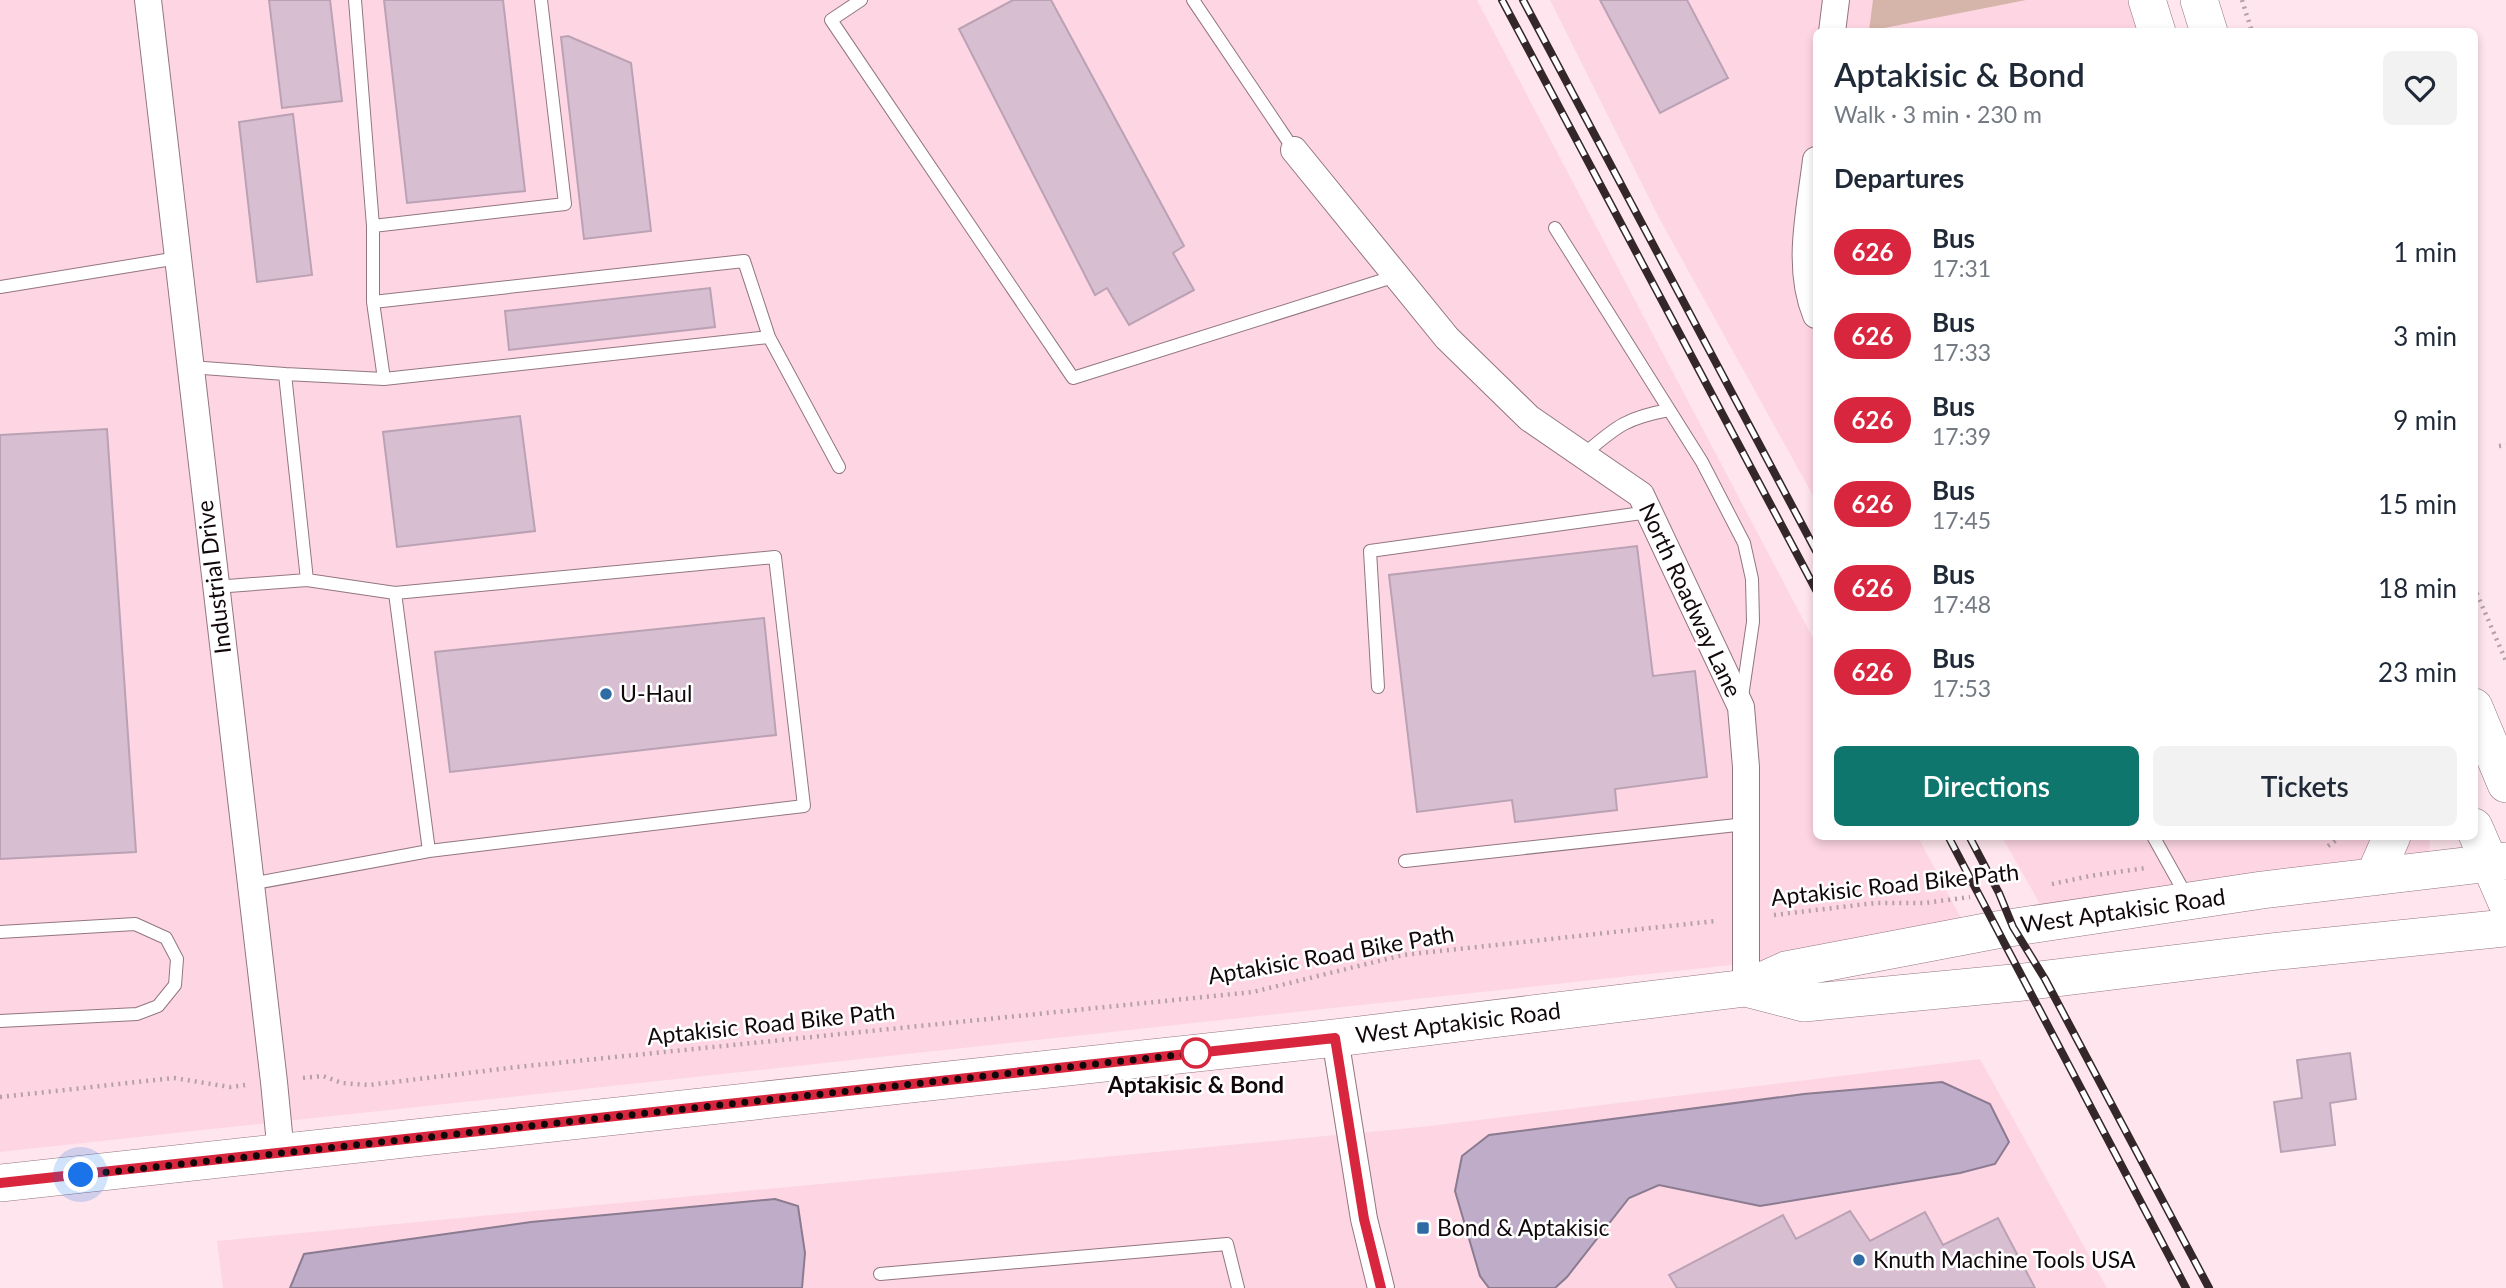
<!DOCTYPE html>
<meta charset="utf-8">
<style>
:root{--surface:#fff;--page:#f2f2f3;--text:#1f2937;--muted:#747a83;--accent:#0f766e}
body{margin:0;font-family:Lato,sans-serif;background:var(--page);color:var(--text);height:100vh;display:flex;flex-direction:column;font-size:26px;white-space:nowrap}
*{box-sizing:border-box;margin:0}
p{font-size:23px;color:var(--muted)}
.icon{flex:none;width:38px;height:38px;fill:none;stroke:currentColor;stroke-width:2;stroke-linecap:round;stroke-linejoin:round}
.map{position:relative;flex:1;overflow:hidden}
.panel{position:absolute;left:1813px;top:28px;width:665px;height:812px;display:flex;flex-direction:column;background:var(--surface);border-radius:10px;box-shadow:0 4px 10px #0003}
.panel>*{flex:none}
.badge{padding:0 14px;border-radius:23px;font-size:24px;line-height:46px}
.you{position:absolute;width:35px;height:35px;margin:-18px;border:5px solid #fff;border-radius:50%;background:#1a73e8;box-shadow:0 0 0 10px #1a73e833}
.map>.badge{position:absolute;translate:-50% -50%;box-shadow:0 0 0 4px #fff}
h2{padding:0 21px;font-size:26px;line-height:63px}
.round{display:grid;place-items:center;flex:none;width:74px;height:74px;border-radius:10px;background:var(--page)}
.headline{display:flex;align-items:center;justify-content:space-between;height:119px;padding:0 21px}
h1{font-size:33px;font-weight:600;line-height:52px}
.button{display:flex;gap:14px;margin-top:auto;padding:14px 21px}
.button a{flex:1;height:80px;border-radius:10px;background:var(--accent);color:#fff;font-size:28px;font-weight:600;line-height:80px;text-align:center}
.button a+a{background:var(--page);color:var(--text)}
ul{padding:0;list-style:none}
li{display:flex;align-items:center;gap:21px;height:84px;padding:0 21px}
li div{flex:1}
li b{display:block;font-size:26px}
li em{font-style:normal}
li .badge{min-width:77px;font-weight:700;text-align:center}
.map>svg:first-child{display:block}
.built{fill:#fed6e3}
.green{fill:#d5b4a9}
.water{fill:#bfacc9;stroke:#8b7b90;stroke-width:2}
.building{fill:#d7bed0;stroke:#baa2b4;stroke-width:2}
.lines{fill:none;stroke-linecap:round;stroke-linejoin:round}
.service-casing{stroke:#92767f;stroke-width:14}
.minor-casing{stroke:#92767f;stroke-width:28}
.secondary-casing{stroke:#92767f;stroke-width:38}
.path{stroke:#b5a0a7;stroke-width:4.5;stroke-dasharray:2 5;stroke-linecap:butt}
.service{stroke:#fff;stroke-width:12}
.minor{stroke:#fff;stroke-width:26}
.secondary{stroke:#fff;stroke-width:37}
.rail-casing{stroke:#33272a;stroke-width:8}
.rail{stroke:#fff;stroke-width:5;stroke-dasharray:16;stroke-linecap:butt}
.line-casing{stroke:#fff;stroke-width:16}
.line{stroke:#d7263d;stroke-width:10}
.walk{stroke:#12080b;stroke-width:7;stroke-dasharray:0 12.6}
.poi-dot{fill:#2f6ca3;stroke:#fff;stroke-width:2.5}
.stop-dot{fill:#fff;stroke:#d7263d;stroke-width:3.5}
.labels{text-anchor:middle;stroke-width:5;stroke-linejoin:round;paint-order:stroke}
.street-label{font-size:23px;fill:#12080b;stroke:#fff}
.poi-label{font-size:23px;fill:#12080b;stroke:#fff;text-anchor:start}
.stop-label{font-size:23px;font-weight:bold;fill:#12080b;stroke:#fff}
</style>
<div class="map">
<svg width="2506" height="1288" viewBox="0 0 2506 1288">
<rect width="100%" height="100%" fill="#ffe5ed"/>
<!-- built -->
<path class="built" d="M0,0h1477l339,644v192l102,1 54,102 -1972,213z
M1550,0h592l8,31 -334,1v469l-157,-283z
M2002,837h428l-1,20 -376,70z
M1980,1059l127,229h-1884l-6,-47 1204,-114z"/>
<!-- green -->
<path class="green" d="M1873,0h153l-157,31z"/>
<!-- water -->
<path class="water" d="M1942,1082l48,22 19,38 -14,22 -35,9 -200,33 -101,-21 -30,13 -62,79 -12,11h-66l-9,-12 -25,-85 7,-35 27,-21 315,-41z
M775,1199l23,7 7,47 -3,35h-512l14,-34 227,-32z"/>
<!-- building -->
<path class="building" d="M269,0h61l12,101 -60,7z
M384,0h119l22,191 -118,12z
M1013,0h38l133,246 -11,7 21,37 -65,35 -22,-37 -12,7 -136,-266z
M1600,0h87l41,78 -68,35z
M568,36l63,27 20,168 -67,8 -23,-202z
M293,114l19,161 -55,7 -18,-160z
M710,288l5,39 -206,23 -4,-39z
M520,416l15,115 -138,16 -14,-115z
M107,429l29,423 -136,7v-424z
M1637,546l16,130 42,-5 12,106 -92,12 2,21 -102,12 -3,-22 -95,12 -28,-237z
M764,618l12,117 -326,37 -15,-120z
M2350,1053l6,46 -26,4 5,42 -54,7 -7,-50 28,-4 -5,-38z
M1850,1211l20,30 55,-29 18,33 55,-27 37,70h-358l-8,-13 114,-60 13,24z"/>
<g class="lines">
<!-- service casing -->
<g class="service-casing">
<path id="service" d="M355,0l18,226
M861,0l-30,20 242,358 323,-102
M1193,0l101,150
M1555,228l147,234 42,81 8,36 1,43 -11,75
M0,287l178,-29
M373,302v-76l192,-22 -24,-204
M190,367l95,7 22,206
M285,374l99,5 385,-42 70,130
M384,379l-11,-77 371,-41 25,76
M1583,455c33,-28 42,-37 86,-45
M215,587l92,-7 88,13 34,258 -179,33
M395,593l380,-36 29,249 -375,45
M1378,687l-8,-136 279,-39
M2153,836l34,61
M1405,861l341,-37
M0,932l135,-8 31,14 11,21 -2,26 -17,21 -21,8 -137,7
M880,1274l347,-30 11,44"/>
</g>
<!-- minor casing -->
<g class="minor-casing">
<path id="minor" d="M148,0l126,1082 7,72
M1832,32l4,-32
M1294,150l153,188 82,80 112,77 100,212 5,60v221
M1816,160c-6,51 -20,106 0,155
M1335,1038l29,181 17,69"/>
</g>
<!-- secondary casing -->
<g class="secondary-casing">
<path id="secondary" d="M2147,0l10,32
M2199,0l10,32
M2474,707l32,77
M2474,827l32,74
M2374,877l18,-41
M1746,988l58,15 219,-21 247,-30 236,-24
M0,1183l1335,-145 411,-50 40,-18 210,-40 266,-40 244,-29"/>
</g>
<!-- path -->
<path class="path" d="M2242,0l10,32
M2499,446l7,-1
M2474,587l32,74
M2328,846l14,-10
M2052,884l38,-8 56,-8
M1774,915l101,-12h50l45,-6
M303,1078l20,-2 19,7 27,2 148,-18 736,-75 150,-37 313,-34
M0,1097l174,-19 56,9 15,-2"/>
<!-- service -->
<use href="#service" class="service"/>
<!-- minor -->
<use href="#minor" class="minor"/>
<!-- secondary -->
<use href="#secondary" class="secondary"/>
<!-- rail casing -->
<g class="rail-casing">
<path id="rail" d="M1502,0l314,590
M1523,0l293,551
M1948,836l238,452
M1969,836l30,57 14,34 32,52 164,309"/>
</g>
<!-- rail -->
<use href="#rail" class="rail"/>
</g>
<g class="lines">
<!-- line casing -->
<g class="line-casing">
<path id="line" d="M0,1183l1335,-145 29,181 17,69"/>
</g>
<!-- line -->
<use href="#line" class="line"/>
<!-- walk -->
<path class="walk" d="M81,1175l1115,-122"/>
</g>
<!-- markers -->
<g class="poi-dot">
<circle cx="606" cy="694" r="7"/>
<rect x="1416" y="1221" width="14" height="14" rx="3.5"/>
<circle cx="1859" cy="1260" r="7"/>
</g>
<circle class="stop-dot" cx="1196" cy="1053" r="14"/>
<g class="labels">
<!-- street labels -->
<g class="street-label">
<text transform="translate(214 577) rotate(-97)" y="8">Industrial Drive</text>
<text transform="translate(1690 600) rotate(65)" y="8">North Roadway Lane</text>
<text transform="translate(1895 885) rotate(-6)" y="8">Aptakisic Road Bike Path</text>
<text transform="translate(2123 911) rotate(-8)" y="8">West Aptakisic Road</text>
<text transform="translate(1331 955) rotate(-10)" y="8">Aptakisic Road Bike Path</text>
<text transform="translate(1458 1023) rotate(-7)" y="8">West Aptakisic Road</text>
<text transform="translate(771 1024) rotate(-6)" y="8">Aptakisic Road Bike Path</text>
</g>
<!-- poi labels -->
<g class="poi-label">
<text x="620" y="702">U-Haul</text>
<text x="1437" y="1236">Bond &amp; Aptakisic</text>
<text x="1873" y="1268">Knuth Machine Tools USA</text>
</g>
<!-- stop labels -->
<g class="stop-label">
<text x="1196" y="1093">Aptakisic &amp; Bond</text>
</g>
</g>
</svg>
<div class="you" style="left:81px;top:1175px"></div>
<section class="panel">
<div class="headline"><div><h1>Aptakisic &amp; Bond</h1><p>Walk · 3 min · 230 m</p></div><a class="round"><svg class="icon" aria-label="heart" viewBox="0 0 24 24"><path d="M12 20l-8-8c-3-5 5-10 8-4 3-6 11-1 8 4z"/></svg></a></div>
<h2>Departures</h2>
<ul>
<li><span class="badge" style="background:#d7263d;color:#fff">626</span><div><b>Bus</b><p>17:31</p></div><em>1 min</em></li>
<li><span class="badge" style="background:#d7263d;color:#fff">626</span><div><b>Bus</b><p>17:33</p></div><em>3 min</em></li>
<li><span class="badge" style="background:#d7263d;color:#fff">626</span><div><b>Bus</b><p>17:39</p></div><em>9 min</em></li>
<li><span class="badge" style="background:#d7263d;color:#fff">626</span><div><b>Bus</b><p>17:45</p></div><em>15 min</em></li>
<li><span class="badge" style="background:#d7263d;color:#fff">626</span><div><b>Bus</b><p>17:48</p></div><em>18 min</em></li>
<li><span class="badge" style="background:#d7263d;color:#fff">626</span><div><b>Bus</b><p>17:53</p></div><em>23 min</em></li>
</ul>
<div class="button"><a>Directions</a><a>Tickets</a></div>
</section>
</div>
